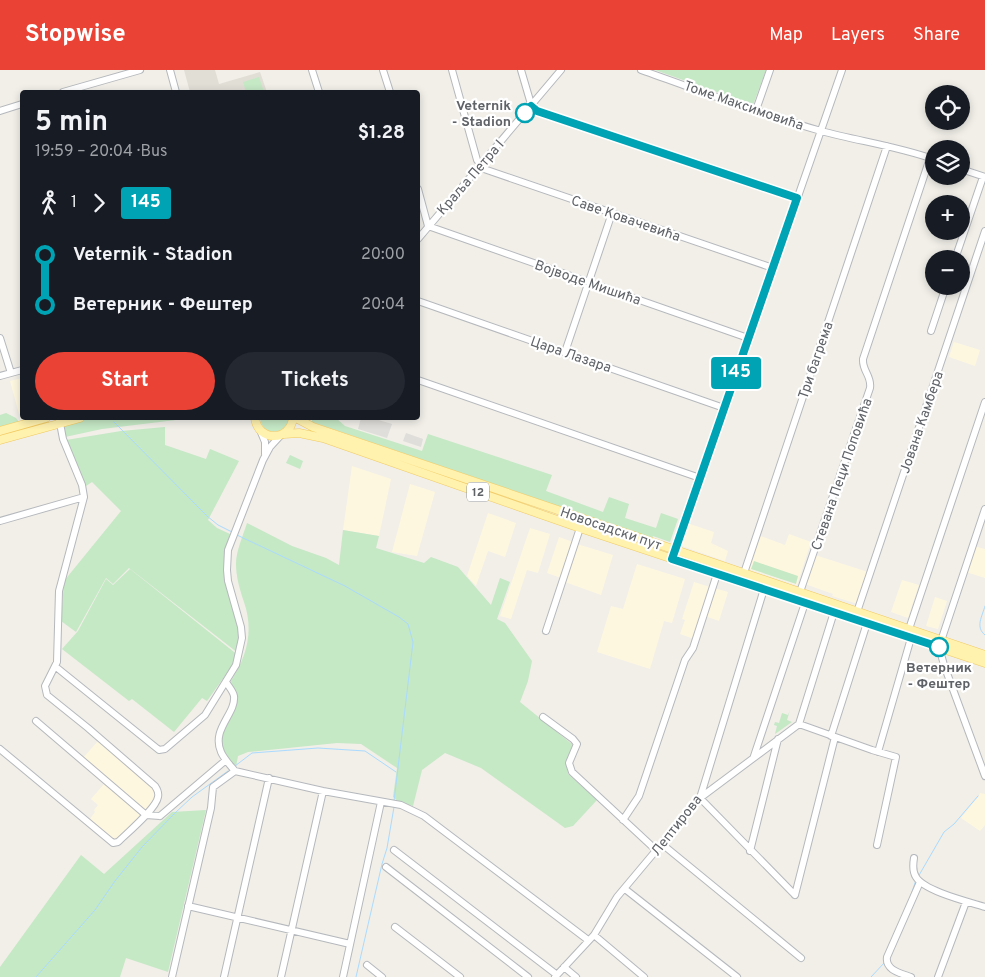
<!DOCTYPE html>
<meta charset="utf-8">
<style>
:root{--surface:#171b24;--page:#242831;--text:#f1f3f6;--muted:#9ea1a6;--accent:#ea4335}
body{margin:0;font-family:Overpass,sans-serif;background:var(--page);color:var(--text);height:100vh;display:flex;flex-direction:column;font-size:19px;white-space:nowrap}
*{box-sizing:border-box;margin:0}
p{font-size:16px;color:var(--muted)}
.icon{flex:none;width:28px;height:28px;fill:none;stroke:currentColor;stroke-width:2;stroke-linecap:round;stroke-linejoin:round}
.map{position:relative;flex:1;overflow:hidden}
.sheet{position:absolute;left:20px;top:20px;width:400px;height:330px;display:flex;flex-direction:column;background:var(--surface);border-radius:5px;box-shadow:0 2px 8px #0003}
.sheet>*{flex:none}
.badge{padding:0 10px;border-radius:4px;font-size:18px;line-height:32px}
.controls{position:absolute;left:925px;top:15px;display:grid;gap:10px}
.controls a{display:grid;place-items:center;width:45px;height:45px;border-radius:50%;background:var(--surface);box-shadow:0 2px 8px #0003;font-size:25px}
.map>.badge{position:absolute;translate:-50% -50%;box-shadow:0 0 0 2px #fff}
.legs{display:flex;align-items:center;gap:8px;height:55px;padding:0 15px;font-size:16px}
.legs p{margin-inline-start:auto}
.headline{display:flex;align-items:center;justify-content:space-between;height:85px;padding:0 15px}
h1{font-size:28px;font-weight:700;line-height:38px}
.primary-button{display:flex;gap:10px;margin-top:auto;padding:10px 15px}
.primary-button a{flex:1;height:58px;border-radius:30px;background:var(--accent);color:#fff;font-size:20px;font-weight:700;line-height:58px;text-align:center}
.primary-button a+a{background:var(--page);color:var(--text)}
ul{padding:0 15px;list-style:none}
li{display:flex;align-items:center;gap:18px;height:50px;font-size:19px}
li i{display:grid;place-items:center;width:8px;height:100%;margin:0 6px;background:currentColor}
li i::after{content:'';width:12px;height:12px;margin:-6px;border:4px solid;border-radius:50%;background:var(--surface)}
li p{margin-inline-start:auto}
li:first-child i{background:linear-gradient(#0000 50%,currentColor 0)}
li:last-child i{background:linear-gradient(currentColor 50%,#0000 0)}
header{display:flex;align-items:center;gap:30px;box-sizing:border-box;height:70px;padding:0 25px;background:var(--accent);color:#fff}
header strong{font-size:24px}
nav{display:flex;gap:28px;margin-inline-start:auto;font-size:18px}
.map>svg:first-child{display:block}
.commercial{fill:#fef7e0}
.industrial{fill:#e0deda}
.education{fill:#e1ded6}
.green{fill:#c5e8c5}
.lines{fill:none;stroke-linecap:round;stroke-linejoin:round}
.stream{stroke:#aadaff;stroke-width:1}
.minor-casing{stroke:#b5b8bc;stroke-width:8}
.major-casing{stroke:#f2c960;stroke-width:9}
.minor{stroke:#fff;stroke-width:6}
.major{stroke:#fff2af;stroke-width:8}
.line-1-casing{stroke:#fff;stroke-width:11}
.line-1{stroke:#00a3b4;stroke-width:8}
.stop-1-dot{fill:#fff;stroke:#00a3b4;stroke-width:2.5}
.labels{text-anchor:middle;stroke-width:4.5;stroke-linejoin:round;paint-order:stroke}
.shield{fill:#fff;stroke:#8f9295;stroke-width:1}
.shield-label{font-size:12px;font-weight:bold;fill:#5f6368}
.stop-label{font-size:14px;font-weight:bold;fill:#5f6368;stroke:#fff;text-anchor:end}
.street-label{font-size:14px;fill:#5f6368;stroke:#fff}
</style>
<header>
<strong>Stopwise</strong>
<nav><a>Map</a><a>Layers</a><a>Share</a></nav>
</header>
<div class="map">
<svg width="985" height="907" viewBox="0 0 985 907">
<rect width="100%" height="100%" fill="#f1efe8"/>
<!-- commercial -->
<path class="commercial" d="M954,272l26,8 -5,16 -26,-9z
M22,308v35l-3,1 -9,-33z
M352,396l39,13 -12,57 -36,-6z
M410,414l25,8 -18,64 -25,-4z
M488,443l28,10 -11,34 -17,-6 -12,35 -9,-10z
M690,454l24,8 -3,11 17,8 -3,10 -43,-15z
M530,458l20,6 -12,39 -11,-3 -16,49 -11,-3z
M789,464l22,8 -14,43 -48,-16 7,-21 -2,-1 4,-12 27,10z
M559,467l14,5 -12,36 -14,-5z
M577,474l36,11 -12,40 -36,-13z
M974,476l11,3v29l-19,-6z
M815,485l53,17 -10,32 -26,-8 1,-2 -28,-10z
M637,494l48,15 -13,44 -8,-2 -14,48 -53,-17 14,-46 12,3z
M902,510l17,5 -11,33 -17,-6z
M694,512l16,5 -16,52 -14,-5 5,-14 -3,-1z
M714,518l14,4 -9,29 -14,-5z
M935,527l12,4 -9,28 -12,-3z
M98,671l55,48 2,10 -11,12 -61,-53z
M104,714l35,30v3l-23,22 -2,1 -24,-21 5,-7 -1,-2 4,-5 -7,-6z
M980,723l5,1v31l-5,6 -19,-13 18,-22z"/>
<!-- industrial -->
<path class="industrial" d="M361,348h11l20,6 -5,14 -29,-9z
M406,363l17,6 -2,8 -18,-6z"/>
<!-- education -->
<path class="education" d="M184,0h31l4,14 41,-12 7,20h-77z"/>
<!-- green -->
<path class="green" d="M655,0h111l-13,35z
M259,7l5,15h-18l-3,-10z
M6,343l10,5 3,4 -19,5v-12z
M90,348h86v2l-74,9 -37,8 -3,-12z
M260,348h29c-3,18 -27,18 -29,0z
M312,348h24l9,8 77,25 6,-17 124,41 -6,16 57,21 6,-15 20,7 -4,14 31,10 5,-15 17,6 -8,23 -17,-6 -1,2 -340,-116z
M165,357v18l41,14 4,-10 29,12 -31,59 9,8 13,6 -5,25 15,78 -2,16 -109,-85 -16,16 -7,-6 -30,54 -15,-11 3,-40 57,-70 -29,-29 -6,4 -20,-46 55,-9z
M290,385l13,6 -3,8 -14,-6z
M247,453l45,23 34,12 13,7 4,-35 36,6 -3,12 48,15 7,-6 27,10 33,38 9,-27 10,4 -13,37 8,4 27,38 -4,20 -8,21 53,43 -6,17 1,12 29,26 -24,26 -8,2 -84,-60 -36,-15 -23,17 -9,36 -14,-4 -6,-5 4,-29 -36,-24 -24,-1 -89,9 -10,4 -2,11 -10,-11 -5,-14 4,-14 11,-23 -5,-24c16,-25 23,-50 13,-79 -4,-12 -8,-25 -8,-38 0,-13 7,-28 11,-41z
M754,491l44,15 -2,8 -45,-15z
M130,499l109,87 -32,45 -5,-3 -28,34 -42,-33 -3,2 -67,-52 16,-18 28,-52 7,6z
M790,640l-3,10 5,2 -17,12 2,-8 -3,-1 1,-3 4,1 3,-10 6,2z
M206,740l-38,162 -42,-14 -6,19h-120v-10l81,-112 23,19 68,-62z"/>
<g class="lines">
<!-- stream -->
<path class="stream" d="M114,352l93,94 11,9 14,7
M237,465l108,51 54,31 9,7 5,18 -19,159
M985,536c-3,11 -10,21 0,29
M235,696l17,-13 66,-5 47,3 31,21
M918,807l26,-45 10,-8 24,-28
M910,828l6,-18
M36,907l59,-67 20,-29 27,-34 33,-34 17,-16 36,-26
M356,907l26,-113 5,-16 7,-41
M871,907l14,-15"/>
<!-- minor casing -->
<g class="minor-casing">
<path id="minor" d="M170,0l6,22
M312,0l7,22
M383,0l7,22
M452,0l25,90 7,9 289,99
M521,0l10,34 6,7 260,87
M641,0c60,21 119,44 180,61 37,10 75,15 112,28
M63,22l77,-22
M756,40l14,-40
M0,41l22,-7
M961,99l24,8
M418,119l10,37 320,112
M418,169l143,-169
M955,189l28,-82
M418,231l306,107
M931,261l15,-45
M0,268l11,35
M565,282l47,-139
M0,306l22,-6
M418,310l282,98
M260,360l5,12v12
M985,439l-46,138 5,18 41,111
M0,451l84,-24 -2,-12 -19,-46 -4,-21
M672,489l170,-489
M744,503l143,-427
M800,522l70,-204c2,-12 -8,-17 -7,-29l67,-201
M857,542l128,-381
M909,559l76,-227
M546,561l34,-103
M56,597l103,83 6,-1 40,-34 31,-50 6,-27 -1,-11 -13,-46 -1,-11 1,-20 35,-90 7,-13 11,-12
M226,612c3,5 7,9 8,14 2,18 -23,33 -13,56 3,7 9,13 14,19l88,20 78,14 23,11 164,124
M543,647l30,22 4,5 -8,19 3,9 84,78
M36,651l110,94 14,1
M799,654l73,26 24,7 -19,88
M831,666l36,-113
M0,679l113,94 5,-1c9,-9 38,-33 40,-45 1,-4 -1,-8 -3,-11l-67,-58 -41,-33 -2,-9 12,-24 2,-71 25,-94
M878,682l33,-114
M754,686l51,-153
M160,746l66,-56
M623,750l16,-24 46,-136 8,-12 24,-74
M662,774l139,114
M394,780l163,125
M750,781l28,-112
M914,788c-1,6 -2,13 2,19 8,14 53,25 69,30
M386,797l142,110
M625,819l112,88
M795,825l-95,-97 99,-74 35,-112
M795,825l40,-158
M188,836l162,38
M395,857l65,50
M594,865l50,42
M367,895l15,12
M564,897l12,10
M172,907l39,-169 2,-21 22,-16
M224,907l45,-199
M281,907l42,-186
M343,907l38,-175
M555,907l39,-42 23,-38 83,-99 64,-209
M911,907c-11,-4 -26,-7 -24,-20l33,-75
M938,907l28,-75"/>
</g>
<!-- major casing -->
<g class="major-casing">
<path id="major" d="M255,348c3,24 35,24 38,0
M296,348l17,9 672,228
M0,361l46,-13
M284,364l15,-1 24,5 257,90 405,135
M0,370l80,-22"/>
</g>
<!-- minor -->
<use href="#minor" class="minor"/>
<!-- major -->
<use href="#major" class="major"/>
</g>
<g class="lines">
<!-- line-1 casing -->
<g class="line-1-casing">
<path id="line-1" d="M525,43l6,-7 6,5 260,87 -125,361 267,88"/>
</g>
<!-- line-1 -->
<use href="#line-1" class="line-1"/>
</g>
<!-- markers -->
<g class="stop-1-dot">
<circle cx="525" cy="43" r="9"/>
<circle cx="939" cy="577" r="9"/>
</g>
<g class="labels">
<!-- shield labels -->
<rect class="shield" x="467" y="412.5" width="22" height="19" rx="4"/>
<g class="shield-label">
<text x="478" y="426">12</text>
</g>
<!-- stop labels -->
<g class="stop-label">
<text x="511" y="40">Veternik<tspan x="511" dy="16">- Stadion</tspan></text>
<text x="939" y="602" text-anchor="middle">Ветерник<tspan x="939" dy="16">- Фештер</tspan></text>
</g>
<!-- street labels -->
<g class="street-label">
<text transform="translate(744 35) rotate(19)" y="5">Томе Максимовића</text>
<text transform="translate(470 107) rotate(-49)" y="5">Краља Петра I</text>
<text transform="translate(626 148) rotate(19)" y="5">Саве Ковачевића</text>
<text transform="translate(588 212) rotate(19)" y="5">Војводе Мишића</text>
<text transform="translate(571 284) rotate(19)" y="5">Цара Лазара</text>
<text transform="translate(815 290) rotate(-71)" y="5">Три багрема</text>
<text transform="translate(921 352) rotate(-71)" y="5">Јована Камбера</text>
<text transform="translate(841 404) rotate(-71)" y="5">Стевана Пеци Поповића</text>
<text transform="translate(611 458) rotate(19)" y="5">Новосадски пут</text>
<text transform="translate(676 755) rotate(-52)" y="5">Лептирова</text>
</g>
</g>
</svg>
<div class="controls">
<a><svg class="icon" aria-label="locate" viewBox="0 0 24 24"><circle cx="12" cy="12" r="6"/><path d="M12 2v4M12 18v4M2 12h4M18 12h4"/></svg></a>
<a><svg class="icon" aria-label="layers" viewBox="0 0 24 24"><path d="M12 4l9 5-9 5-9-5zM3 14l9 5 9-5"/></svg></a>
<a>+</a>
<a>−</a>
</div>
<b class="badge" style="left:736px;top:303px;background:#00a3b4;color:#fff">145</b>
<section class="sheet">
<div class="headline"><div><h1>5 min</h1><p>19:59 – 20:04 · Bus</p></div><b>$1.28</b></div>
<div class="legs"><svg class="icon" aria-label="walk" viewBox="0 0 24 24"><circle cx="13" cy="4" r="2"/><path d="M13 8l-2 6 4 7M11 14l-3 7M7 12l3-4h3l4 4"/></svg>1<svg class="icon" aria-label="forward" viewBox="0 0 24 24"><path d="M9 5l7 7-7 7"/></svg><b class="badge" style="background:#00a3b4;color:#fff">145</b></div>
<ul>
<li><i style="color:#00a3b4"></i><b>Veternik - Stadion</b><p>20:00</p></li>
<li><i style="color:#00a3b4"></i><b>Ветерник - Фештер</b><p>20:04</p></li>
</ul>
<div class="primary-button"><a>Start</a><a>Tickets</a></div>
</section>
</div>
